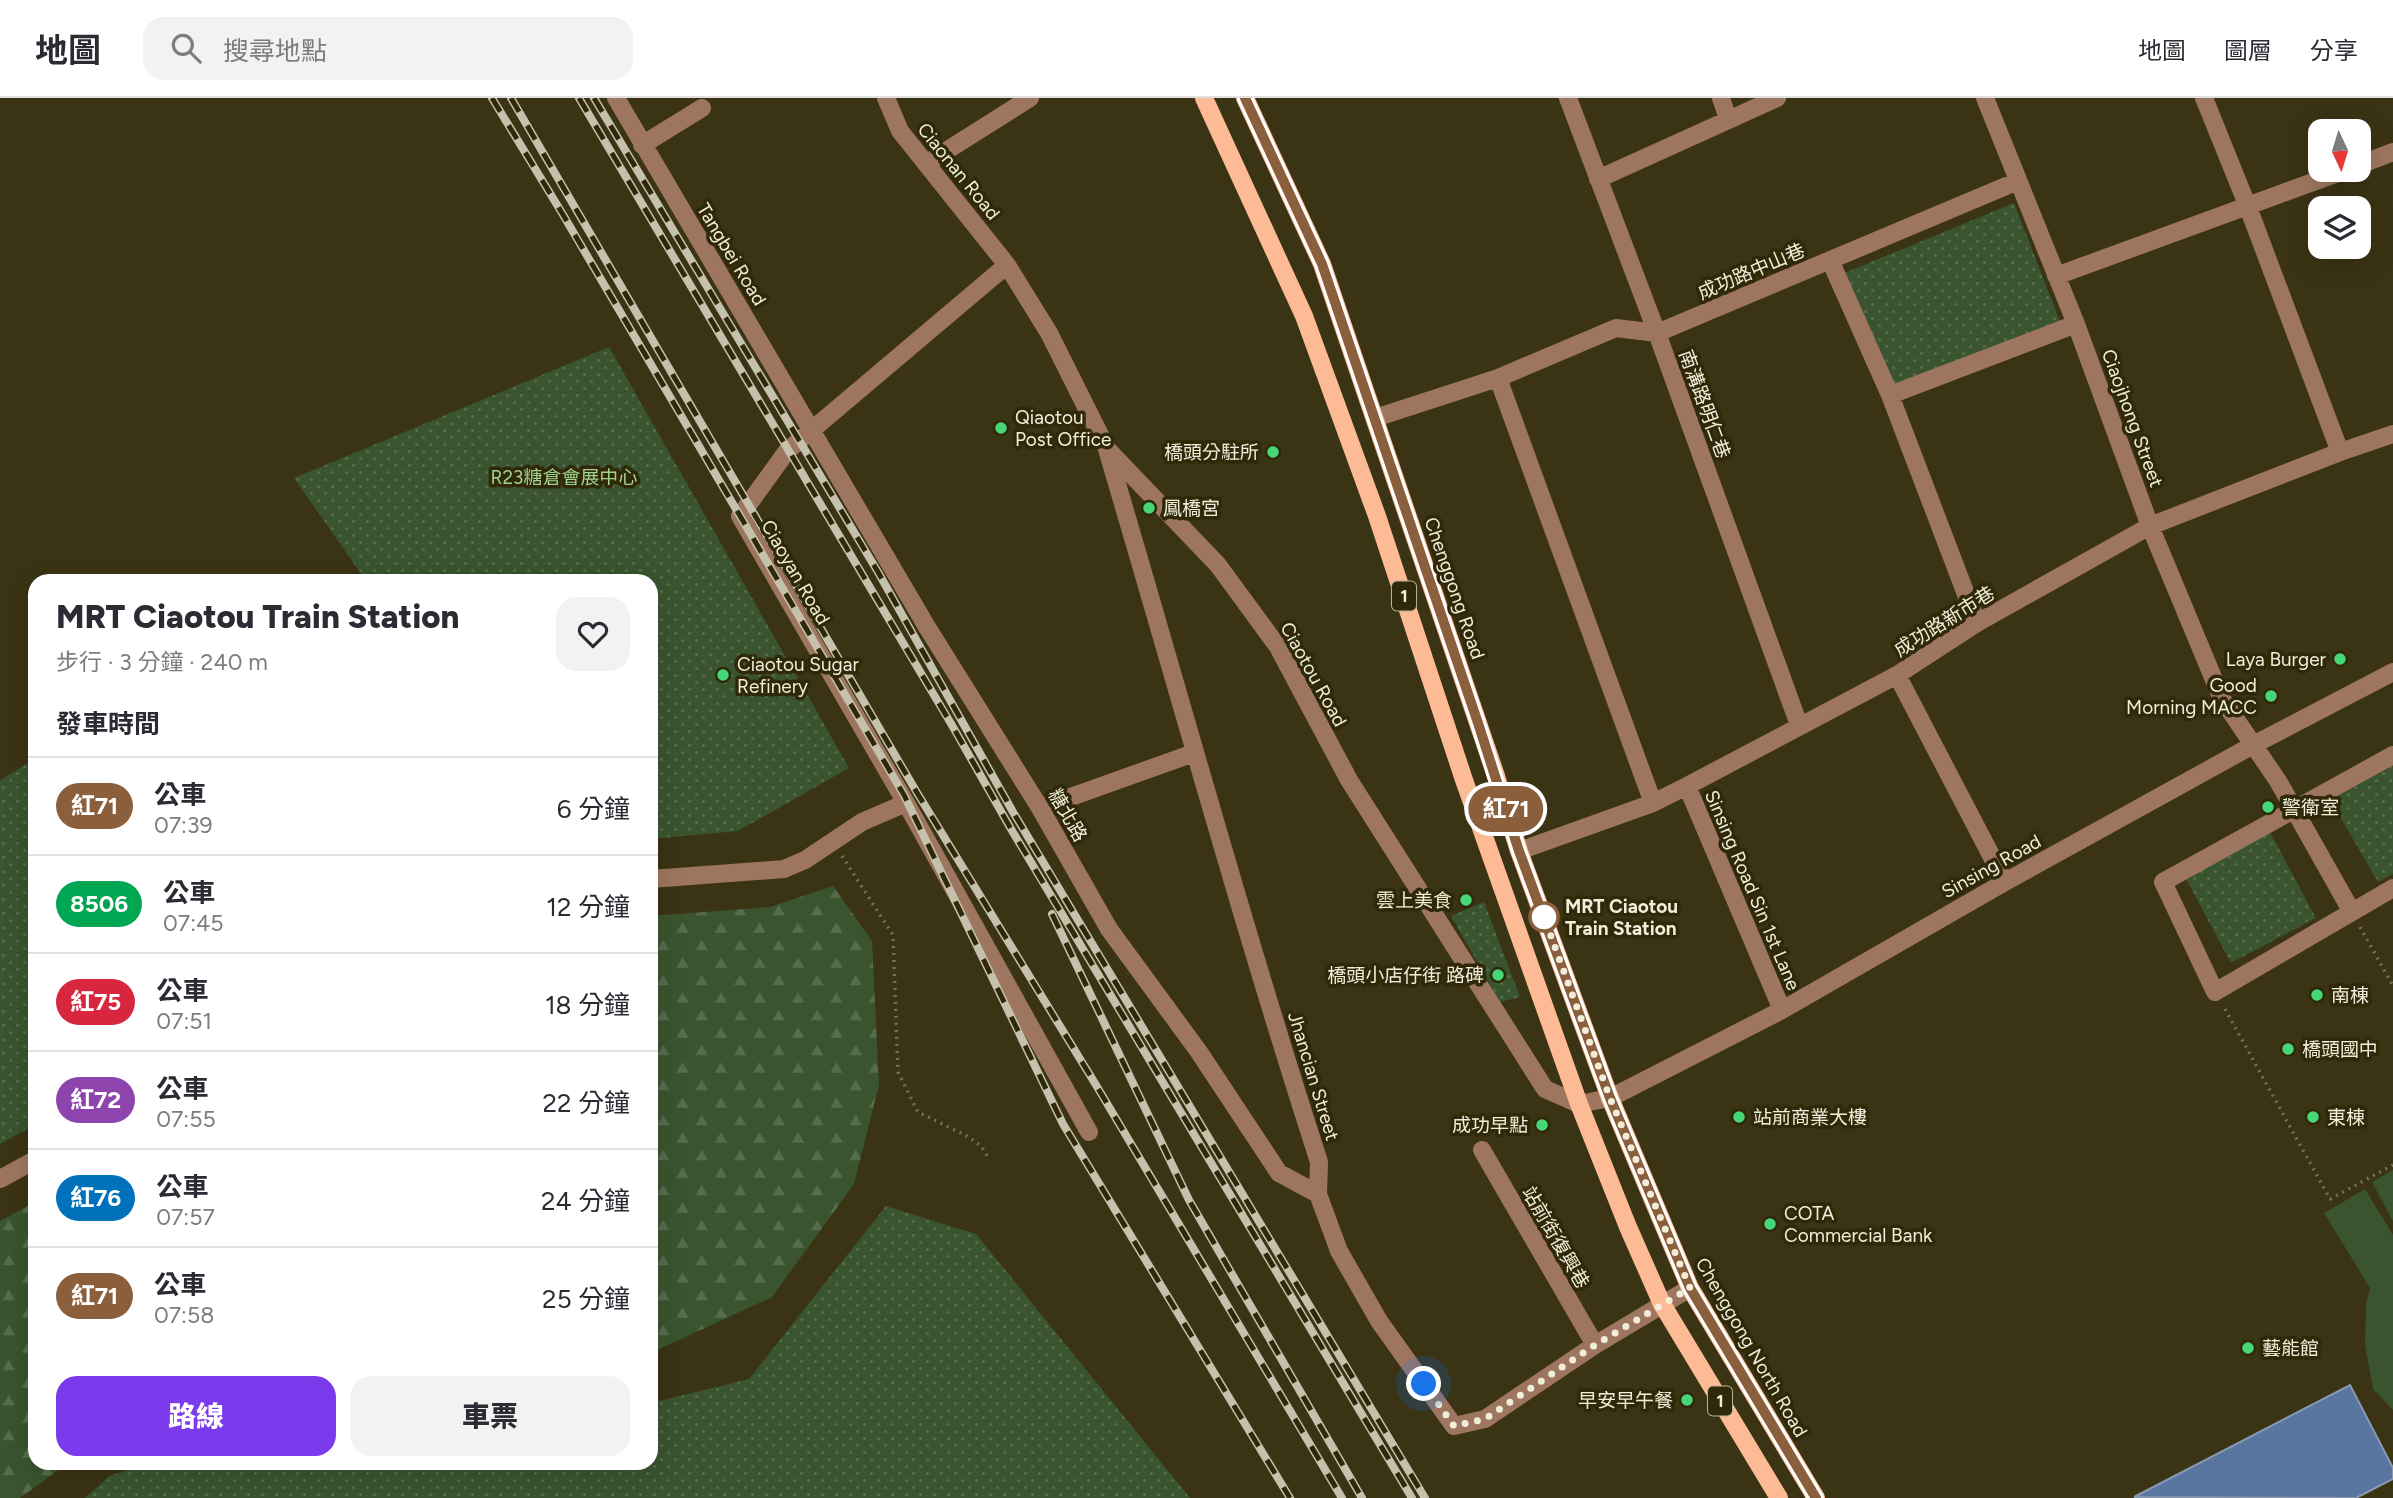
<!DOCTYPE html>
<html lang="zh-TW">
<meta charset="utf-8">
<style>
:root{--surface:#fff;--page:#f2f2f3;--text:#2b2b33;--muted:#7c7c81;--line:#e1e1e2;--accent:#7c3aed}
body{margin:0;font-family:Figtree,"Noto Sans TC",sans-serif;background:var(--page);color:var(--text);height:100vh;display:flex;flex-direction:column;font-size:26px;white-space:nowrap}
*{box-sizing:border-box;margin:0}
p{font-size:23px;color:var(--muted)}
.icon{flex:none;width:38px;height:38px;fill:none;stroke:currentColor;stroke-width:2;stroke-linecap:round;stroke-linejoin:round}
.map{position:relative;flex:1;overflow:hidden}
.side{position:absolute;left:28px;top:476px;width:630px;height:896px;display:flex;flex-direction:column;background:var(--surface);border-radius:21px;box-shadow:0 7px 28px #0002}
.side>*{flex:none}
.badge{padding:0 14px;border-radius:23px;font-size:24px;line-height:46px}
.needle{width:46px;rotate:176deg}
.buttons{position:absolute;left:2308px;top:21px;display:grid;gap:14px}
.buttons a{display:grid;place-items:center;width:63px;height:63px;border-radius:14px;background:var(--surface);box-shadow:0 7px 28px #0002;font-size:35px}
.you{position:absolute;width:35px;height:35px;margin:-18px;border:5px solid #fff;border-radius:50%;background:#1a73e8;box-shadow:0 0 0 10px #1a73e833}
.map>.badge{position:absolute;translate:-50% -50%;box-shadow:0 0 0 4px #fff}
h2{padding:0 28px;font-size:26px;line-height:63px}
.round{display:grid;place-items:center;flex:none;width:74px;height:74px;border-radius:21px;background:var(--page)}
.headline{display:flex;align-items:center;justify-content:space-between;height:119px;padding:0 28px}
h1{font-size:33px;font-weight:800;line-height:52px}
.primary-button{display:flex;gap:14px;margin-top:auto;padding:14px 28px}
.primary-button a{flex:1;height:80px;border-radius:21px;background:var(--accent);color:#fff;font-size:28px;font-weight:800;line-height:80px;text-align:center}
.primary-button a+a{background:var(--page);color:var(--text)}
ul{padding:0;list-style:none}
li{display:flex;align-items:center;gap:21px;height:98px;padding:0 28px;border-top:2px solid var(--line)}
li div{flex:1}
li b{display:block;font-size:26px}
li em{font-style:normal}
li .badge{min-width:77px;font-weight:700;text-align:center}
header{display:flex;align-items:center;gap:42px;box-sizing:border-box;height:98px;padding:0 35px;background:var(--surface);border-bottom:2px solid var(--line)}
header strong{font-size:33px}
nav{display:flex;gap:38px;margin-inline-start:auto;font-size:24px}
.search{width:490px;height:63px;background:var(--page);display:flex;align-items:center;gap:18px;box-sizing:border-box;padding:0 24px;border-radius:21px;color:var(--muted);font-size:26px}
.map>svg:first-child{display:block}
.grass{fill:url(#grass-dots)}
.forest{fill:url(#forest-firs)}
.pitch{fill:#39542f}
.water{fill:#5976a1;stroke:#879ab2;stroke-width:2}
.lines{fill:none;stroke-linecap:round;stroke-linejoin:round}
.path{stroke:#767055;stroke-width:3.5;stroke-dasharray:2 5;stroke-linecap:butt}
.minor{stroke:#9e765f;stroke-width:18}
.major{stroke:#fdbb95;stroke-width:18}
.rail-casing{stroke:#c5c1ac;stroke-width:8}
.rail{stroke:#302909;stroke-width:5;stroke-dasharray:16;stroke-linecap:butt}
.line-casing{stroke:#fff;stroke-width:16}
.line{stroke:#8b5e3c;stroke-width:10}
.walk{stroke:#f1eddb;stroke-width:7;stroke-dasharray:0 12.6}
.poi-dot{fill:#46d779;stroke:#302909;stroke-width:2.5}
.stop-dot{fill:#fff;stroke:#8b5e3c;stroke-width:3.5}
.labels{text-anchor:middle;stroke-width:7;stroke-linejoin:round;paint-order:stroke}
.shield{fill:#302909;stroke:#b7b29c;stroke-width:2}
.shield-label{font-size:18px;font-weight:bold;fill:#f1eddb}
.street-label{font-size:19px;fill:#f1eddb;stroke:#302909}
.poi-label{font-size:19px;fill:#f1eddb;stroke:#302909;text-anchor:start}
.park-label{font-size:19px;fill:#a2d28f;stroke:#302909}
.stop-label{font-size:19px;font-weight:bold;fill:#f1eddb;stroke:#302909;text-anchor:start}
</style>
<header>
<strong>地圖</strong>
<div class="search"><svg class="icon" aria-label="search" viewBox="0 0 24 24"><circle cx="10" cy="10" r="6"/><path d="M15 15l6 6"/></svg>搜尋地點</div>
<nav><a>地圖</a><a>圖層</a><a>分享</a></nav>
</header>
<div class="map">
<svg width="2393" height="1400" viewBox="0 0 2393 1400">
<defs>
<pattern id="grass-dots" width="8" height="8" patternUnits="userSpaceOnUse" patternTransform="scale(1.75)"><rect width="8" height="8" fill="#39542f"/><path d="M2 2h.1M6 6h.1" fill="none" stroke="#566d4d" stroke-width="1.8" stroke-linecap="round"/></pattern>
<pattern id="forest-firs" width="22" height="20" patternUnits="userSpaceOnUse" patternTransform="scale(1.75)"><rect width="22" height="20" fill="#39542f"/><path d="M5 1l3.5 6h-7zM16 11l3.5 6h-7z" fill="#566d4d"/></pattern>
</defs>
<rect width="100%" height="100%" fill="#3a3314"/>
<!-- grass -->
<path class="grass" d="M2014,105l49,126 -164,70 -57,-125z
M609,249l240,421 -111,63 -87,8v-258h-285l-72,-103z
M35,661v366l-35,19v-364z
M2393,664v112l-15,8 -49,-84z
M2270,734l46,86 -85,45 -46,-86z
M1484,804l36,95 -20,5 -49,-86z
M886,1108l90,28 214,264h-1105l24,-22 40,-13h502v-60l98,-24z"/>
<!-- forest -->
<path class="forest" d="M833,788l39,55 7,144 -25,99 -82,113 -121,56v-437l119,-9z
M35,1104v261h33l-48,35h-20v-277z"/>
<!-- pitch -->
<path class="pitch" d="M2393,1072v51l-21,-39z
M2365,1091l28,46v175l-20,-21 -8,-44 1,-41 4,-16 -46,-75z"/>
<!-- water -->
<path class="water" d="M2350,1287l43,83v11l-37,19 -222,-1z"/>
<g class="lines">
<!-- path -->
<path class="path" d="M842,758l51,79 5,137 20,40 49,24 14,10 8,13
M2360,829l33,59
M2225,911l105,190 63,-34"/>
<!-- minor -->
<path class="minor" d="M616,0l311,529 113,181 69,121 90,123 80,121 39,21
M886,0l14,33 107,134 42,68 58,116 111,116 60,82 71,133 196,309 34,15 31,-6 172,-88 223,-128 250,-138 138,-72
M1568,0l89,235 142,392
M1721,0l7,21
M1985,0l91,226 74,202 72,173 56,82 74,131
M2204,0l44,109 92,245
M642,47l60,-37
M927,65l103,-65
M2359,67l34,-13
M1598,81l179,-81
M1830,162l60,135 87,228
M2056,178l290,-106
M1498,280l155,425
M1890,297l186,-71
M1375,320l123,-40 118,-50 41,5 361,-152
M1108,355c70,236 135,474 211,709l-1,32 21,57 40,70 75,105 31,-7 110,-74 95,-57
M1897,577l108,207
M2393,657l-230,127 52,110 178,-104
M1687,688l95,224
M906,705l183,329
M1040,710l154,-55
M1519,753l134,-48 34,-17 210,-111 80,-52 173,-97 190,-74 53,-18
M651,781l133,-10 21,-9 57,-38 44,-19 -166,-287 47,-65 220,-186
M1482,1052l113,195
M0,1081l35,-19"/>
<!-- major -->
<path class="major" d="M1204,0l100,218 73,200 87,264 115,324 49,123 34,77 117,194
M1245,0l77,166 173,509 24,78 91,247 80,190 126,210"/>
<!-- rail casing -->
<g class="rail-casing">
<path id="rail" d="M492,0l70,115 342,582 159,329 227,374
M511,0l405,693 180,294 246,413
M579,0l374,629 58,102 401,669
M594,0l284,474 135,240 412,686
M1052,816l137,286 173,298"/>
</g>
<!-- rail -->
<use href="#rail" class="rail"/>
</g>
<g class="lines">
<!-- line casing -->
<g class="line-casing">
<path id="line" d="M1245,0l77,166 156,459 41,128 91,247 80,190 126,210"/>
</g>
<!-- line -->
<use href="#line" class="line"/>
<!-- walk -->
<path class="walk" d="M1424,1286l30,42 31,-7 110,-74 95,-57 -80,-190 -66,-181"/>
</g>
<!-- markers -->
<g class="poi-dot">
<circle cx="1001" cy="330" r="7"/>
<circle cx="1273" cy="354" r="7"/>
<circle cx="1149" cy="410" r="7"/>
<circle cx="2340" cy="561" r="7"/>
<circle cx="723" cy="577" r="7"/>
<circle cx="2271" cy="598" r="7"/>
<circle cx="2268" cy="709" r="7"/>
<circle cx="1466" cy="802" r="7"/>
<circle cx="1498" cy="877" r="7"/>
<circle cx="2317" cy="897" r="7"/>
<circle cx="2288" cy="951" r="7"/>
<circle cx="1739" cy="1019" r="7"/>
<circle cx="2313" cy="1019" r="7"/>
<circle cx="1542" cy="1027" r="7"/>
<circle cx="1770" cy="1126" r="7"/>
<circle cx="2248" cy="1250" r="7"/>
<circle cx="1687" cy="1302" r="7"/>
</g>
<circle class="stop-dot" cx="1544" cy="819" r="14"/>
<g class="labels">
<!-- shield labels -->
<g class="shield">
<rect x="1392" y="483.5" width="24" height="29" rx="5"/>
<rect x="1708" y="1288.5" width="24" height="29" rx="5"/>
</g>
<g class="shield-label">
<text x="1404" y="504">1</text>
<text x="1720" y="1309">1</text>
</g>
<!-- street labels -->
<g class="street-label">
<text transform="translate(959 73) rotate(51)" y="7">Ciaonan Road</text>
<text transform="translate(732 156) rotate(59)" y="7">Tangbei Road</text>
<text transform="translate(1751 173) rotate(-23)" y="7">成功路中山巷</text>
<text transform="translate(1705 306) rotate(70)" y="7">南溝路明仁巷</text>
<text transform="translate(2133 320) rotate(70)" y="7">Ciaojhong Street</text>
<text transform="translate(796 474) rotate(60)" y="7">Ciaoyan Road</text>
<text transform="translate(1455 490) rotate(71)" y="7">Chenggong Road</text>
<text transform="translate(1944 523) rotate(-32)" y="7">成功路新市巷</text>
<text transform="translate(1314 576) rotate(61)" y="7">Ciaotou Road</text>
<text transform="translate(1068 717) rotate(60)" y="7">糖北路</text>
<text transform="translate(1991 768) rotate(-29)" y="7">Sinsing Road</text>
<text transform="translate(1753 792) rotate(67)" y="7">Sinsing Road Sin 1st Lane</text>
<text transform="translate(1314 978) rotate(73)" y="7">Jhancian Street</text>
<text transform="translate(1556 1139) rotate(60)" y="7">站前街復興巷</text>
<text transform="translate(1752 1249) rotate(60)" y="7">Chenggong North Road</text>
</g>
<!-- poi labels -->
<g class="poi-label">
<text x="1015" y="326">Qiaotou<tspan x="1015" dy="22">Post Office</tspan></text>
<text x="1259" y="361" text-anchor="end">橋頭分駐所</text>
<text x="1163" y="417">鳳橋宮</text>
<text x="2326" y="568" text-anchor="end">Laya Burger</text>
<text x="737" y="573">Ciaotou Sugar<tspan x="737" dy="22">Refinery</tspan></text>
<text x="2257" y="594" text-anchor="end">Good<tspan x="2257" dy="22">Morning MACC</tspan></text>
<text x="2282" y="716">警衛室</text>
<text x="1452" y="809" text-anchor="end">雲上美食</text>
<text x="1484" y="884" text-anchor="end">橋頭小店仔街 路碑</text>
<text x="2331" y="904">南棟</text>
<text x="2302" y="958">橋頭國中</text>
<text x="1753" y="1026">站前商業大樓</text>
<text x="2327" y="1026">東棟</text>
<text x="1528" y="1034" text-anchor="end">成功早點</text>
<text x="1784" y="1122">COTA<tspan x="1784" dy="22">Commercial Bank</tspan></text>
<text x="2262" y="1257">藝能館</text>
<text x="1673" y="1309" text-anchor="end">早安早午餐</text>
</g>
<!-- park labels -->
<g class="park-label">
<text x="564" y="386">R23糖倉會展中心</text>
</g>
<!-- stop labels -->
<g class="stop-label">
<text x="1565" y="815">MRT Ciaotou<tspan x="1565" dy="22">Train Station</tspan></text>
</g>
</g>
</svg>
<div class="buttons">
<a><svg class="needle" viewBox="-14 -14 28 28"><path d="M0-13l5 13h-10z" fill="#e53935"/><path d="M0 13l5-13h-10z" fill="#7c7c81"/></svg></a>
<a><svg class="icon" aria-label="layers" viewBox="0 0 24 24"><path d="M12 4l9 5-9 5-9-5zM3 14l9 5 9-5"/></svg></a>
</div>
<div class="you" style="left:1424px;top:1286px"></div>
<b class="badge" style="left:1506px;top:711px;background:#8b5e3c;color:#fff">紅71</b>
<section class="side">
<div class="headline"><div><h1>MRT Ciaotou Train Station</h1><p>步行 · 3 分鐘 · 240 m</p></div><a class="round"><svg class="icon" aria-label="heart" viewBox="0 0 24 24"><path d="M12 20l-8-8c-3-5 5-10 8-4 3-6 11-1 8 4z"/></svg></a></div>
<h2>發車時間</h2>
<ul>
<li><span class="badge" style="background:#8b5e3c;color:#fff">紅71</span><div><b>公車</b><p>07:39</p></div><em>6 分鐘</em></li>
<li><span class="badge" style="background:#00a651;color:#fff">8506</span><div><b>公車</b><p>07:45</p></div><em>12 分鐘</em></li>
<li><span class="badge" style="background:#d7263d;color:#fff">紅75</span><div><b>公車</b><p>07:51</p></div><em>18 分鐘</em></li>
<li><span class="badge" style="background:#8e44ad;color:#fff">紅72</span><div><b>公車</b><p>07:55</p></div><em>22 分鐘</em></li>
<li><span class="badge" style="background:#0072bc;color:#fff">紅76</span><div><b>公車</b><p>07:57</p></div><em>24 分鐘</em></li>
<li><span class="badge" style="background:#8b5e3c;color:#fff">紅71</span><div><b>公車</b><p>07:58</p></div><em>25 分鐘</em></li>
</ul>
<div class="primary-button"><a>路線</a><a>車票</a></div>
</section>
</div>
